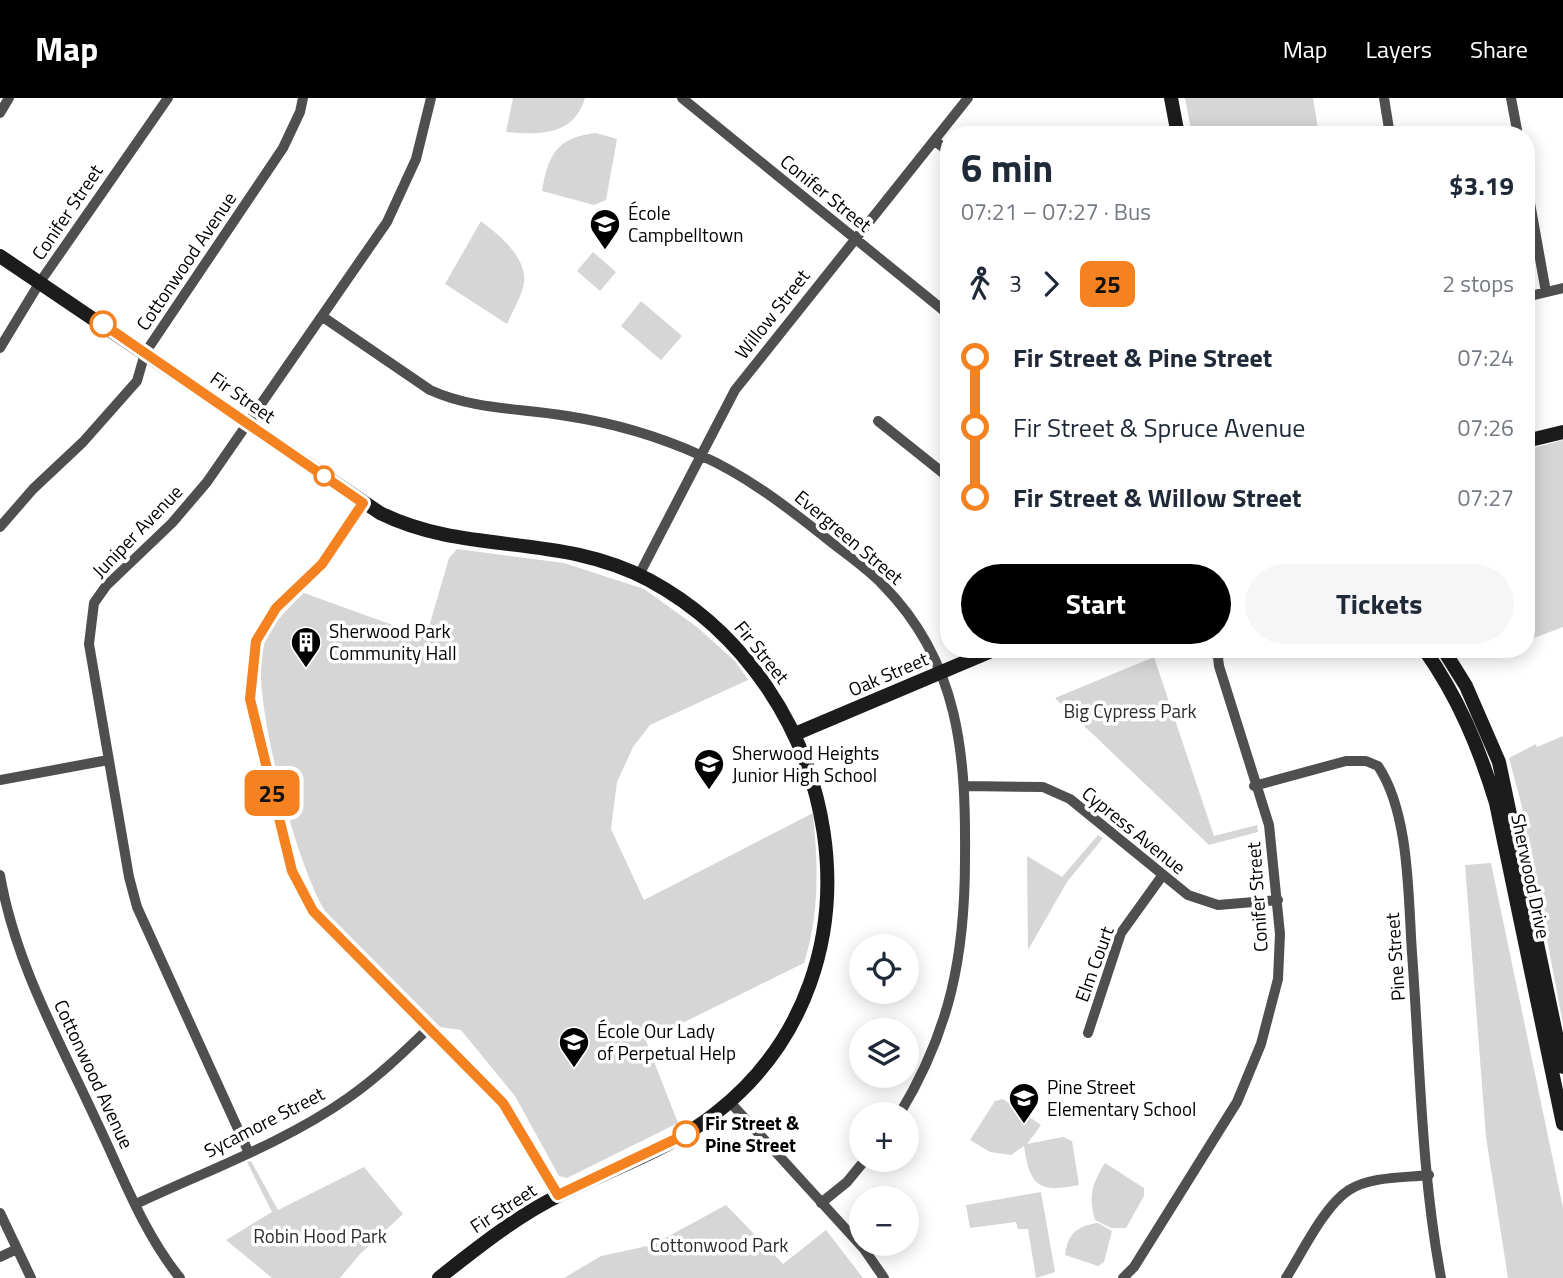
<!DOCTYPE html>
<meta charset="utf-8">
<style>
:root{--surface:#fff;--page:#f6f6f7;--text:#1f2937;--muted:#747a83;--accent:#000}
body{margin:0;font-family:"Titillium Web",sans-serif;background:var(--page);color:var(--text);height:100vh;display:flex;flex-direction:column;font-size:26px;white-space:nowrap}
*{box-sizing:border-box;margin:0}
p{font-size:23px;color:var(--muted)}
.icon{flex:none;width:38px;height:38px;fill:none;stroke:currentColor;stroke-width:2;stroke-linecap:round;stroke-linejoin:round}
.map{position:relative;flex:1;overflow:hidden}
.details{position:absolute;left:940px;top:28px;width:595px;height:532px;display:flex;flex-direction:column;background:var(--surface);border-radius:28px;box-shadow:0 4px 18px #0003}
.details>*{flex:none}
.badge{padding:0 14px;border-radius:10px;font-size:24px;line-height:46px}
.buttons{position:absolute;left:849px;top:836px;display:grid;gap:14px}
.buttons a{display:grid;place-items:center;width:70px;height:70px;border-radius:50%;background:var(--surface);box-shadow:0 4px 18px #0003;font-size:35px}
.map>.badge{position:absolute;translate:-50% -50%;box-shadow:0 0 0 4px #fff}
.legs{display:flex;align-items:center;gap:10px;height:77px;padding:0 21px;font-size:23px}
.legs p{margin-inline-start:auto}
.headline{display:flex;align-items:center;justify-content:space-between;height:119px;padding:0 21px}
h1{font-size:38px;font-weight:700;line-height:52px}
.action{display:flex;gap:14px;margin-top:auto;padding:14px 21px}
.action a{flex:1;height:80px;border-radius:42px;background:var(--accent);color:#fff;font-size:28px;font-weight:700;line-height:80px;text-align:center}
.action a+a{background:var(--page);color:var(--text)}
ul{padding:0 21px;list-style:none}
li{display:flex;align-items:center;gap:24px;height:70px;font-size:26px}
li i{display:grid;place-items:center;width:10px;height:100%;margin:0 9px;background:currentColor}
li i::after{content:'';width:18px;height:18px;margin:-9px;border:5px solid;border-radius:50%;background:var(--surface)}
li p{margin-inline-start:auto}
li:first-child i{background:linear-gradient(#0000 50%,currentColor 0)}
li:last-child i{background:linear-gradient(currentColor 50%,#0000 0)}
header{display:flex;align-items:center;gap:42px;box-sizing:border-box;height:98px;padding:0 35px;background:var(--accent);color:#fff}
header strong{font-size:33px}
nav{display:flex;gap:38px;margin-inline-start:auto;font-size:24px}
.map>svg:first-child{display:block}
.green{fill:#d6d6d6}
.lines{fill:none;stroke-linecap:round;stroke-linejoin:round}
.street{stroke:#4f4f4f;stroke-width:10}
.secondary{stroke:#1c1c1c;stroke-width:14}
.line-1-casing{stroke:#fff;stroke-width:16}
.line-1{stroke:#f58220;stroke-width:10}
.stop-1-dot{fill:#fff;stroke:#f58220;stroke-width:3.5}
.labels{text-anchor:middle;stroke-width:7;stroke-linejoin:round;paint-order:stroke}
.street-label{font-size:19px;fill:#000;stroke:#fff}
.poi-label{font-size:19px;fill:#000;stroke:#fff;text-anchor:start}
.park-label{font-size:19px;fill:#2d2d2d;stroke:#fff}
.stop-label{font-size:19px;font-weight:bold;fill:#000;stroke:#fff;text-anchor:start}
</style>
<header>
<strong>Map</strong>
<nav><a>Map</a><a>Layers</a><a>Share</a></nav>
</header>
<div class="map">
<svg width="1563" height="1180" viewBox="0 0 1563 1180">
<rect width="100%" height="100%" fill="#fff"/>
<!-- green -->
<path class="green" d="M513,0h72c-11,38 -46,37 -79,34z
M1185,0h128l6,37h-127z
M596,35l21,6 -11,61 -12,5 -52,-14c6,-36 15,-54 54,-58z
M481,123c18,14 46,36 43,62 -2,13 -12,29 -17,41l-62,-40z
M593,154l23,20 -16,19 -23,-20z
M641,203l41,35 -21,24 -40,-34z
M1563,342v187l-37,14v-191z
M457,451l107,14 80,26 53,38 38,34 13,19 -98,45 -17,22 -16,35 -6,47 33,71 169,-87c5,52 7,99 -9,150l-158,78 32,82 -111,55 -8,-2 -44,-80 -54,-66 -21,-3 -115,-116c-27,-43 -75,-214 -62,-263 6,-22 25,-40 41,-55l122,44 23,-79z
M1154,559l60,179 43,-11 1,7 -49,13 -154,-147z
M1563,638v288l-41,-217 -13,-49 27,-14 1,3z
M1098,737l5,3 -36,44 -39,68 -1,-94 35,21z
M1491,765l72,345v70h-55l-22,-141 -21,-272z
M1003,1001l38,26 -14,19 36,-7 9,4 7,44c-40,8 -49,2 -55,-39l-13,9 -21,-3 -20,-12 25,-39z
M251,1063l27,49 86,-43 39,47 -43,40 -20,24h-68l-46,-38 46,-28 -25,-50z
M1105,1065l39,25v8l-18,32h-15l-16,-8c-7,-24 -3,-36 10,-57z
M1041,1094l14,80 -19,6 -8,-49h-10l-2,-7 -46,6 -4,-23z
M726,1107l57,59 43,-34 37,48h-299l37,-22 51,-11z
M1098,1125l14,8 -8,31 -6,4 -33,-11c3,-21 11,-29 33,-32z"/>
<g class="lines">
<!-- street -->
<path class="street" d="M682,0l266,216
M1384,0l6,37
M1511,0l7,37
M0,15l9,-15
M935,43l13,10
M1526,83l20,111
M1526,199l37,-9
M323,219l107,73c44,20 90,18 137,26 46,7 91,20 133,39 45,20 83,49 121,79 20,17 44,32 62,51 77,78 83,171 82,274 0,97 -15,172 -66,256
M0,250l40,-66 128,-184
M878,323l70,56
M363,405l-41,61 -45,44 -21,33 -6,58 42,172 21,40 191,192 54,92
M0,429l33,-38 50,-47 54,-61 8,-28 138,-205 17,-36 3,-14
M639,477l96,-185 233,-292
M0,682l108,-20
M966,688l77,1 27,12 118,96 30,10 60,-5
M1254,688l92,-25h20l12,5c32,48 30,131 34,187 8,108 9,219 29,325
M0,777c15,87 58,163 95,243 26,54 47,113 85,160
M1088,935l33,-100 41,-57
M729,1003l135,148 20,29
M248,1053l-111,-244 -8,-30 -40,-233 5,-41 12,-17 66,-63 35,-41 180,-260 29,-63 15,-61
M821,1105l26,-21 18,-22
M136,1106c70,-33 148,-61 212,-106 30,-21 56,-46 82,-71
M0,1115l31,65
M0,1159l17,-8
M1123,1180l11,-11 103,-165 24,-58 17,-65 2,-45 -11,-109 -50,-159 -2,-17
M1286,1180c16,-25 38,-72 63,-88 22,-14 55,-12 80,-15"/>
<!-- secondary -->
<path class="secondary" d="M1171,0l7,37
M0,158l380,257c87,43 179,19 269,67 193,104 250,389 67,533 -45,36 -103,55 -154,81 -44,21 -85,54 -123,84
M1526,343l37,-9
M1424,551c34,48 55,98 72,154l67,321
M1443,551l23,37 33,76 64,305
M795,636l201,-85"/>
</g>
<g class="lines">
<!-- line-1 casing -->
<g class="line-1-casing">
<path id="line-1" d="M103,226l260,179 -41,61 -46,44 -20,33 -6,58 42,172 21,40 190,192 55,92 128,-61"/>
</g>
<!-- line-1 -->
<use href="#line-1" class="line-1"/>
</g>
<!-- icons -->
<defs>
<g id="school-pin" transform="scale(1.575)"><path d="M0 17L-7.5 6A9.5 9.5 0 1 1 7.5 6Z" fill="#000" stroke="#fff"/><path d="M0-5L7-2L0 1L-7-2ZM-4 1L0 2.5L4 1V4Q0 6-4 4Z" fill="#fff"/></g>
<g id="building-pin" transform="scale(1.575)"><path d="M0 17L-7.5 6A9.5 9.5 0 1 1 7.5 6Z" fill="#000" stroke="#fff"/><path d="M-4-6H4V6H1V3H-1V6H-4ZM-2.5-4.3h1.7v1.8h-1.7ZM.8-4.3h1.7v1.8H.8ZM-2.5-1h1.7V.8h-1.7ZM.8-1h1.7V.8H.8Z" fill="#fff"/></g>
</defs>
<g fill-rule="evenodd">
<use href="#school-pin" x="605" y="126"/>
<use href="#building-pin" x="306" y="544"/>
<use href="#school-pin" x="709" y="666"/>
<use href="#school-pin" x="574" y="944"/>
<use href="#school-pin" x="1024" y="1000"/>
</g>
<!-- markers -->
<g class="stop-1-dot">
<circle cx="103" cy="226" r="12"/>
<circle cx="324" cy="378" r="9"/>
<circle cx="686" cy="1036" r="12"/>
</g>
<g class="labels">
<!-- street labels -->
<g class="street-label">
<text transform="translate(826 95) rotate(39)" y="7">Conifer Street</text>
<text transform="translate(67 114) rotate(-56)" y="7">Conifer Street</text>
<text transform="translate(186 163) rotate(-56)" y="7">Cottonwood Avenue</text>
<text transform="translate(772 216) rotate(-52)" y="7">Willow Street</text>
<text transform="translate(243 299) rotate(35)" y="7">Fir Street</text>
<text transform="translate(137 433) rotate(-46)" y="7">Juniper Avenue</text>
<text transform="translate(849 439) rotate(40)" y="7">Evergreen Street</text>
<text transform="translate(762 554) rotate(51)" y="7">Fir Street</text>
<text transform="translate(888 576) rotate(-23)" y="7">Oak Street</text>
<text transform="translate(1134 732) rotate(39)" y="7">Cypress Avenue</text>
<text transform="translate(1531 778) rotate(78)" y="7">Sherwood Drive</text>
<text transform="translate(1257 799) rotate(-94)" y="7">Conifer Street</text>
<text transform="translate(1395 859) rotate(-94)" y="7">Pine Street</text>
<text transform="translate(1094 866) rotate(-70)" y="7">Elm Court</text>
<text transform="translate(94 976) rotate(65)" y="7">Cottonwood Avenue</text>
<text transform="translate(264 1024) rotate(-27)" y="7">Sycamore Street</text>
<text transform="translate(503 1110) rotate(-33)" y="7">Fir Street</text>
</g>
<!-- poi labels -->
<g class="poi-label">
<text x="628" y="122">École<tspan x="628" dy="22">Campbelltown</tspan></text>
<text x="329" y="540">Sherwood Park<tspan x="329" dy="22">Community Hall</tspan></text>
<text x="732" y="662">Sherwood Heights<tspan x="732" dy="22">Junior High School</tspan></text>
<text x="597" y="940">École Our Lady<tspan x="597" dy="22">of Perpetual Help</tspan></text>
<text x="1047" y="996">Pine Street<tspan x="1047" dy="22">Elementary School</tspan></text>
</g>
<!-- park labels -->
<g class="park-label">
<text x="1130" y="620">Big Cypress Park</text>
<text x="320" y="1145">Robin Hood Park</text>
<text x="719" y="1154">Cottonwood Park</text>
</g>
<!-- stop labels -->
<g class="stop-label">
<text x="705" y="1032">Fir Street &amp;<tspan x="705" dy="22">Pine Street</tspan></text>
</g>
</g>
</svg>
<div class="buttons">
<a><svg class="icon" aria-label="locate" viewBox="0 0 24 24"><circle cx="12" cy="12" r="6"/><path d="M12 2v4M12 18v4M2 12h4M18 12h4"/></svg></a>
<a><svg class="icon" aria-label="layers" viewBox="0 0 24 24"><path d="M12 4l9 5-9 5-9-5zM3 14l9 5 9-5"/></svg></a>
<a>+</a>
<a>−</a>
</div>
<b class="badge" style="left:272px;top:695px;background:#f58220;color:#111">25</b>
<section class="details">
<div class="headline"><div><h1>6 min</h1><p>07:21 – 07:27 · Bus</p></div><b>$3.19</b></div>
<div class="legs"><svg class="icon" aria-label="walk" viewBox="0 0 24 24"><circle cx="13" cy="4" r="2"/><path d="M13 8l-2 6 4 7M11 14l-3 7M7 12l3-4h3l4 4"/></svg>3<svg class="icon" aria-label="forward" viewBox="0 0 24 24"><path d="M9 5l7 7-7 7"/></svg><b class="badge" style="background:#f58220;color:#111">25</b><p>2 stops</p></div>
<ul>
<li><i style="color:#f58220"></i><b>Fir Street &amp; Pine Street</b><p>07:24</p></li>
<li><i style="color:#f58220"></i><span>Fir Street &amp; Spruce Avenue</span><p>07:26</p></li>
<li><i style="color:#f58220"></i><b>Fir Street &amp; Willow Street</b><p>07:27</p></li>
</ul>
<div class="action"><a>Start</a><a>Tickets</a></div>
</section>
</div>
